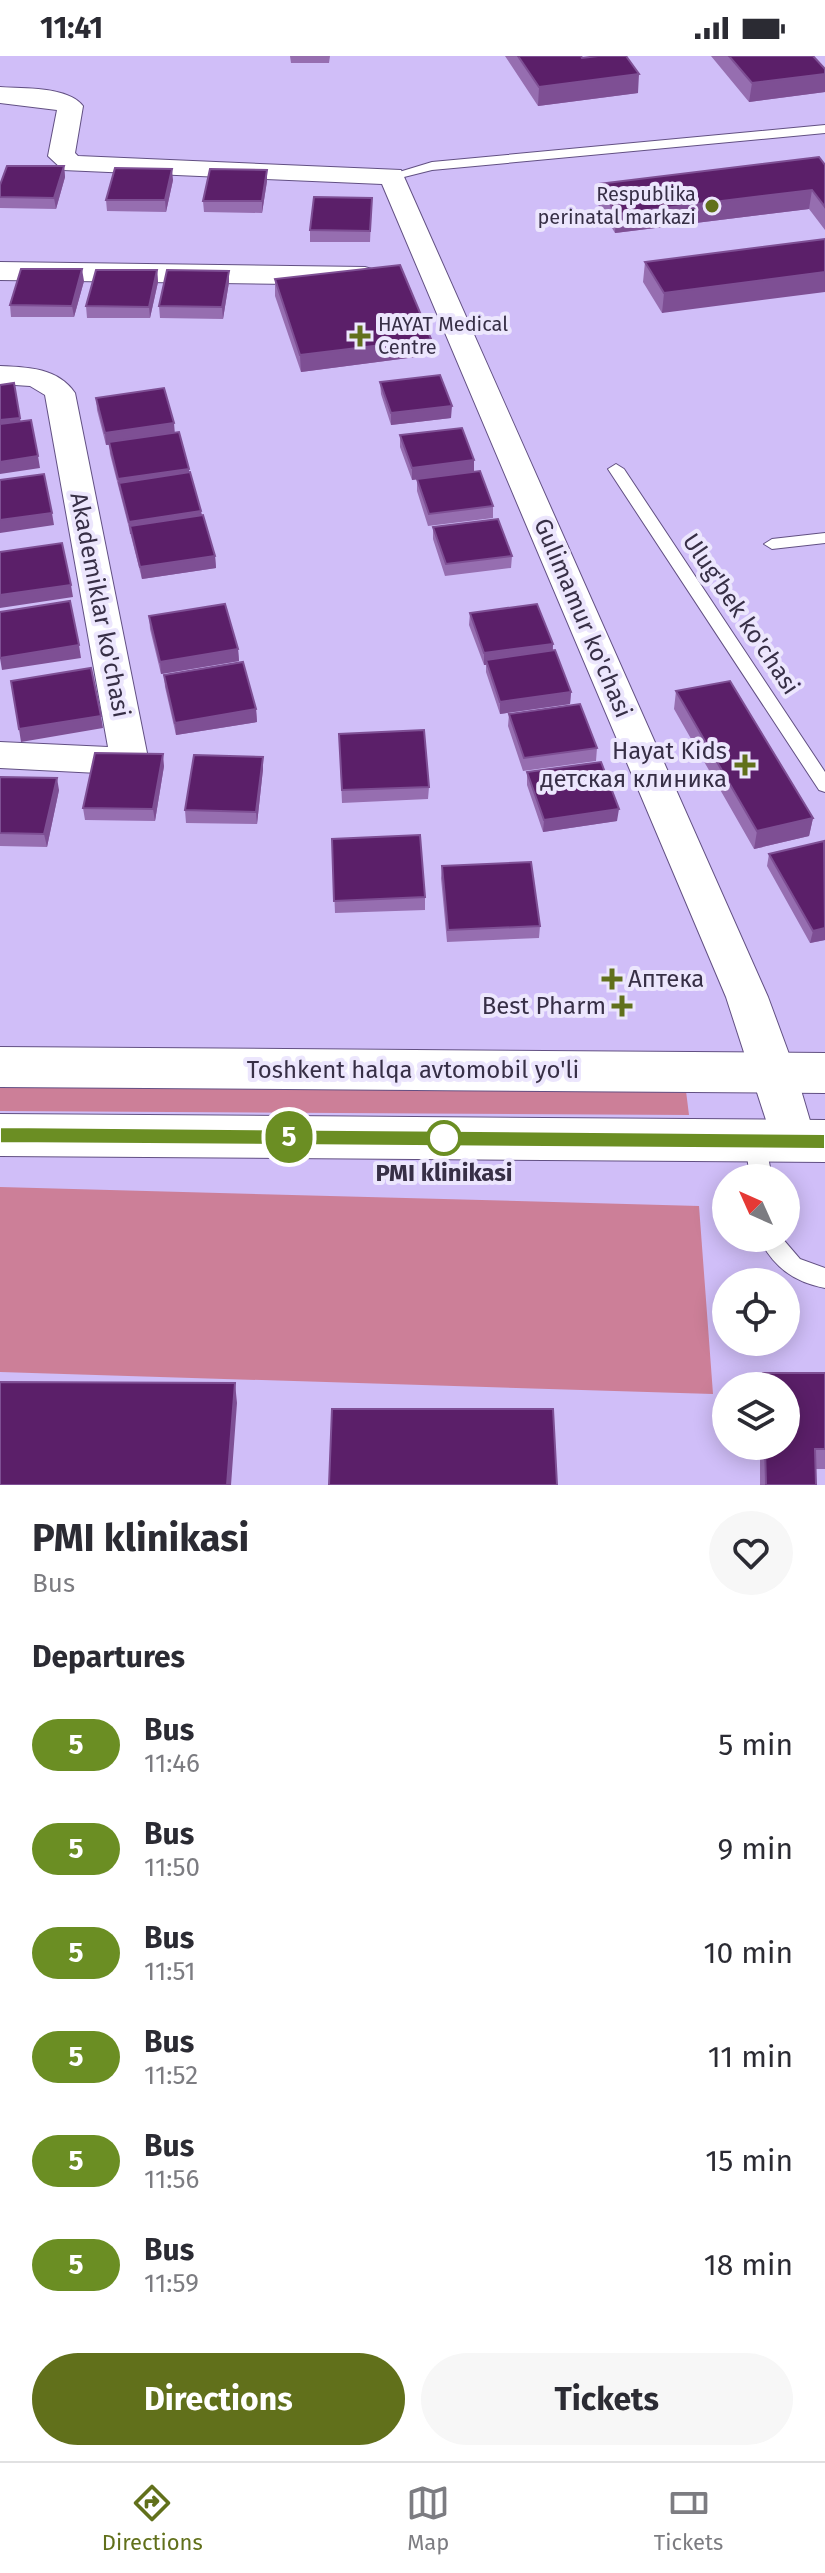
<!DOCTYPE html>
<meta charset="utf-8">
<style>
:root{--surface:#fff;--page:#f7f7f7;--text:#2b2b33;--muted:#7c7c81;--line:#e1e1e2;--accent:#61701b}
body{margin:0;font-family:"Fira Sans",sans-serif;background:var(--page);color:var(--text);height:100vh;display:flex;flex-direction:column;font-size:30px;white-space:nowrap}
*{box-sizing:border-box;margin:0}
p{font-size:26px;color:var(--muted)}
.icon{flex:none;width:44px;height:44px;fill:none;stroke:currentColor;stroke-width:2;stroke-linecap:round;stroke-linejoin:round}
.map{position:relative;height:1429px;overflow:hidden}
.drawer{display:flex;flex-direction:column;background:var(--surface);flex:1}
.drawer>*{flex:none}
.badge{padding:0 16px;border-radius:26px;font-size:28px;line-height:52px}
.needle{width:52px;rotate:315deg}
.controls{position:absolute;left:712px;top:1108px;display:grid;gap:16px}
.controls a{display:grid;place-items:center;width:88px;height:88px;border-radius:50%;background:var(--surface);box-shadow:0 4px 20px #0003;font-size:40px}
.map>.badge{position:absolute;translate:-50% -50%;box-shadow:0 0 0 4px #fff}
h2{padding:0 32px;font-size:30px;line-height:72px}
.round{display:grid;place-items:center;flex:none;width:84px;height:84px;border-radius:42px;background:var(--page)}
.overview{display:flex;align-items:center;justify-content:space-between;height:136px;padding:0 32px}
h1{font-size:38px;font-weight:700;line-height:60px}
.button{display:flex;gap:16px;margin-top:auto;padding:16px 32px}
.button a{flex:1;height:92px;border-radius:48px;background:var(--accent);color:#fff;font-size:32px;font-weight:700;line-height:92px;text-align:center}
.button a+a{background:var(--page);color:var(--text)}
ul{padding:0;list-style:none}
li{display:flex;align-items:center;gap:24px;height:104px;padding:0 32px}
li div{flex:1}
li b{display:block;font-size:30px}
li em{font-style:normal}
li .badge{min-width:88px;font-weight:700;text-align:center}
.status{display:flex;justify-content:space-between;align-items:center;height:56px;padding:0 40px;background:var(--surface);direction:ltr}
.status svg{height:22px;fill:currentColor}
.dock{display:flex;justify-content:space-around;align-items:center;height:112px;border-top:2px solid var(--line);background:var(--surface);font-size:22px;color:var(--muted)}
.dock a{display:grid;justify-items:center;gap:4px}
.dock .on{color:var(--accent)}
.map>svg:first-child{display:block}
.green{fill:#cc7f98}
.lines{fill:none;stroke-linecap:round;stroke-linejoin:round}
.lane-casing{stroke:#625083;stroke-width:2}
.street-casing{stroke:#625083;stroke-width:2}
.highway-casing{stroke:#625083;stroke-width:2}
.lane{fill:#fff;fill-rule:evenodd}
.street{fill:#fff;fill-rule:evenodd}
.highway{fill:#fff;fill-rule:evenodd}
.wall{fill:#966eb0}
.shaded-wall{fill:#7e4f94}
.building{fill:#5b1f69;stroke:#7e4f94;stroke-width:2}
.line{fill:#6b8e23;stroke:#fff;stroke-width:2}
.poi-dot{fill:#61701b;stroke:#ece6fd;stroke-width:3}
.stop-dot{fill:#fff;stroke:#6b8e23;stroke-width:4}
.labels{text-anchor:middle;stroke-width:8;stroke-linejoin:round;paint-order:stroke}
.far-poi-label{font-size:20px;fill:#372f46;stroke:#ece6fd;text-anchor:end}
.street-label{font-size:24px;fill:#372f46;stroke:#ece6fd}
.poi-label{font-size:24px;fill:#372f46;stroke:#ece6fd;text-anchor:end}
.stop-label{font-size:24px;font-weight:bold;fill:#372f46;stroke:#ece6fd}
</style>
<div class="status"><b>11:41</b><svg viewBox="0 0 49 12"><path d="M0 12V9h3v3zM5 12V6h3v6zM10 12V3h3v9zM15 12V0h3v12zM26 1h20v11H26zM47 4h2v5h-2z"/></svg></div>
<div class="map">
<svg width="825" height="1429" viewBox="0 0 825 1429">
<rect width="100%" height="100%" fill="#d0bef8"/>
<!-- green -->
<path class="green" d="M0,1031l686,4 3,24 -689,-4z
M0,1131l699,19 14,188 -713,-22z"/>
<g class="lines">
<!-- lane casing -->
<g class="lane-casing">
<path id="lane" d="M825,69v8l-393,37 -40,10 -6,-4 46,-14z
M616,408l8,5 201,303v20l-6,-2 -211,-321z
M825,477v10l-53,6 -8,-5 8,-5z
M756,1076l8,3 8,43h-22l-5,-37 3,-6z
M759,1182h23l18,21 25,9v20c-31,-6 -52,-21 -66,-50z"/>
</g>
<!-- street casing -->
<g class="street-casing">
<path id="street" d="M0,31c23,2 68,-1 83,19l-8,47 3,3 323,14 367,827 28,76 20,68 -7,13 -16,6 -16,-6 -51,-157 -344,-813 -319,-14 -15,-14 9,-46 -57,-7z
M0,206l365,5 10,3 4,6 -4,6 -10,3 -365,-5z
M0,310c28,1 58,2 75,27l72,360 -16,17 -13,4 -118,-6v-26l108,5 -63,-352 -15,-9 -30,-2z"/>
</g>
<!-- highway casing -->
<g class="highway-casing">
<path id="highway" d="M0,991l825,6v40l-825,-6z
M0,1058l825,6v42l-825,-6z"/>
</g>
<!-- lane -->
<use href="#lane" class="lane"/>
<!-- street -->
<use href="#street" class="street"/>
<!-- highway -->
<use href="#highway" class="highway"/>
</g>
<!-- wall -->
<path class="wall" d="M290,0h40l-1,7h-38z
M505,0h76l57,37 -100,13z
M711,0h102l12,13v23l-76,10z
M825,109v65l-16,-21 -194,24 -18,-30 1,-19z
M64,110l1,11 -9,32 -56,-1v-23z
M173,124l-7,32 -59,-1 -1,-11z
M267,125l-5,32 -58,-1 -1,-11z
M372,142l-2,44h-60v-12z
M825,183l-163,74 -19,-31 2,-20z
M157,214l1,12 -8,36h-63l-1,-12z
M275,223l156,76 -130,17 -26,-76z
M84,225l-10,36h-63l-1,-12z
M229,226l-6,37 -63,-1 -1,-12z
M380,326l71,36 -60,7 -10,-31z
M96,342l79,35 14,40 26,83 1,12 -74,11 -32,-125 -1,-9h-3l-9,-35z
M400,379l74,37 19,34v12l-65,8 -11,-35v-12l-5,1 -12,-33z
M433,471l79,29 -1,12 -66,8 -12,-37z
M470,557l83,31v7l18,41 -1,12 -70,10 -14,-42v-7h-2l-15,-40z
M149,560l89,33 1,12 -78,13 -11,-45z
M164,619l92,34 1,13 -81,13 -11,-48z
M676,635l137,127 -4,18 -55,13 -80,-140z
M509,658l88,34 -1,13 -73,10 -15,-45z
M339,678l90,53 -1,12 -86,4z
M263,701v12l-6,55 -71,-1 -1,-13z
M164,710l-9,55 -70,-1 -2,-12z
M527,716l90,49 -74,11 -16,-47z
M0,721l59,13 -12,57 -47,-1z
M332,783l93,58v13l-90,3z
M825,786v98l-15,3 -43,-77 2,-12z
M442,810l98,60 -1,12 -92,4 -6,-64z
M763,1317h62v96h-10l1,16h-56v-39h26v-60h-26z"/>
<!-- shaded-wall -->
<path class="shaded-wall" d="M639,18l-1,19 -100,13 1,-19z
M825,18v18l-76,10 3,-19z
M64,110l1,11 -9,32 -2,-11z
M172,113l1,11 -7,32 -1,-12z
M267,114v11l-5,32v-12z
M812,134l-3,19 -194,24 1,-19z
M82,213l2,12 -10,36 -2,-11z
M157,214l1,12 -8,36 -1,-11z
M229,215v11l-6,37 -1,-12z
M825,216v20l-163,21 2,-20z
M431,283v16l-130,17 -1,-17z
M452,350l-1,12 -60,7v-12z
M20,362l2,12 -22,3v-13z
M174,367l1,12 -69,10 -1,-12z
M38,400l2,12 -40,6v-12z
M474,404v12l-62,8v-12z
M189,413l1,12 -71,2 1,8 -2,-12z
M201,455l1,12 -72,3 1,8h-1l-1,-12z
M52,457l2,12 -54,8v-13z
M215,500l1,12 -74,11 -2,-12z
M71,529l2,12 -73,11v-13z
M553,588l-1,12 -66,4v5h-2v-12z
M79,589l2,13 -79,12 -2,-12z
M238,593l1,12 -78,13 -1,-12z
M571,636l-1,12 -70,10v-12z
M256,653l1,13 -81,13 -1,-12z
M101,660l2,12 -82,14 -2,-13z
M163,698l1,12 -9,55 -2,-12z
M263,701v12l-6,55 -1,-12z
M57,722l2,12 -12,57 -3,-13z
M619,753l-2,12 -74,11 1,-12z
M813,762l-4,18 -55,13 3,-18z
M825,872v12l-15,3 3,-12z
M235,1327l2,20 -6,82h-4z"/>
<!-- building -->
<path class="building" d="M518,0h63l1,2 16,-2h28l13,18 -100,13z
M729,0h84l12,13v5l-73,9z
M819,101l6,8v42l-13,-17 -196,24 -18,-30z
M7,110h57l-10,32 -54,-1v-12z
M115,112l57,1 -7,31h-59z
M210,113l57,1 -5,31h-59z
M314,141l58,1 -2,33 -60,-1z
M825,183v33l-161,21 -19,-31z
M400,209l31,74 -131,16 -25,-76z
M21,213h61l-10,37 -62,-1z
M96,214h61l-8,37 -63,-1z
M167,214l62,1 -7,36 -63,-1z
M440,319l12,31 -61,7 -11,-31z
M14,327l6,35 -20,2v-35z
M164,332l10,35 -69,10 -9,-35z
M31,364l7,36 -38,6v-38z
M462,372l12,32 -62,8 -12,-33z
M179,376l10,37 -71,10 -9,-37z
M480,415l13,35 -64,8 -12,-35z
M190,416l11,39 -72,11 -10,-39z
M44,418l8,39 -52,7v-40z
M203,459l12,41 -75,11 -10,-41z
M498,463l14,37 -66,8 -13,-37z
M62,487l9,42 -71,10v-43z
M70,545l9,44 -79,13v-46z
M225,548l13,45 -78,13 -11,-46z
M537,548l16,40 -69,9 -14,-40z
M555,594l16,42 -71,10 -14,-42z
M243,606l13,47 -81,14 -11,-48z
M91,612l10,48 -82,13 -8,-48z
M730,625l83,137 -56,13 -81,-140z
M580,648l17,44 -73,10 -15,-44z
M424,674l5,57 -87,3 -3,-56z
M95,697l68,1 -10,55 -70,-1z
M194,699l69,2 -7,55 -71,-2z
M601,706l18,47 -75,11 -17,-48z
M0,721l57,1 -13,56 -44,-1z
M420,779l5,62 -91,4 -2,-62z
M824,785l1,87 -12,3 -44,-77z
M531,806l9,64 -92,4 -6,-64z
M763,1317h62v76h-10l1,36h-50l-1,-39h21v-60h-22z
M0,1326l235,1 -8,102h-227z
M332,1353h221l4,76h-228z"/>
<!-- line -->
<path class="line" d="M0,1071l825,7v15l-825,-6z"/>
<!-- markers -->
<g class="poi-dot">
<circle cx="712" cy="150" r="8"/>
<path d="M356 268h8v8h8v8h-8v8h-8v-8h-8v-8h8z"/>
<path d="M741 697h8v8h8v8h-8v8h-8v-8h-8v-8h8z"/>
<path d="M608 911h8v8h8v8h-8v8h-8v-8h-8v-8h8z"/>
<path d="M618 938h8v8h8v8h-8v8h-8v-8h-8v-8h8z"/>
</g>
<circle class="stop-dot" cx="444" cy="1082" r="16"/>
<g class="labels">
<!-- far-poi labels -->
<g class="far-poi-label">
<text x="696" y="145">Respublika<tspan x="696" dy="23">perinatal markazi</tspan></text>
<text x="378" y="275" text-anchor="start">HAYAT Medical<tspan x="378" dy="23">Centre</tspan></text>
</g>
<!-- street labels -->
<g class="street-label">
<text transform="translate(100 549) rotate(79)" y="8">Akademiklar ko'chasi</text>
<text transform="translate(741 558) rotate(56)" y="8">Ulug'bek ko'chasi</text>
<text transform="translate(583 562) rotate(67)" y="8">Gulimamur ko'chasi</text>
<text x="413" y="1022">Toshkent halqa avtomobil yo'li</text>
</g>
<!-- poi labels -->
<g class="poi-label">
<text x="727" y="703">Hayat Kids<tspan x="727" dy="28">детская клиника</tspan></text>
<text x="628" y="931" text-anchor="start">Аптека</text>
<text x="606" y="958">Best Pharm</text>
</g>
<!-- stop labels -->
<g class="stop-label">
<text x="444" y="1125">PMI klinikasi</text>
</g>
</g>
</svg>
<div class="controls">
<a><svg class="needle" viewBox="-14 -14 28 28"><path d="M0-13l5 13h-10z" fill="#e53935"/><path d="M0 13l5-13h-10z" fill="#7c7c81"/></svg></a>
<a><svg class="icon" aria-label="locate" viewBox="0 0 24 24"><circle cx="12" cy="12" r="6"/><path d="M12 2v4M12 18v4M2 12h4M18 12h4"/></svg></a>
<a><svg class="icon" aria-label="layers" viewBox="0 0 24 24"><path d="M12 4l9 5-9 5-9-5zM3 14l9 5 9-5"/></svg></a>
</div>
<b class="badge" style="left:289px;top:1081px;background:#6b8e23;color:#fff">5</b>
</div>
<section class="drawer">
<div class="overview"><div><h1>PMI klinikasi</h1><p>Bus</p></div><a class="round"><svg class="icon" aria-label="heart" viewBox="0 0 24 24"><path d="M12 20l-8-8c-3-5 5-10 8-4 3-6 11-1 8 4z"/></svg></a></div>
<h2>Departures</h2>
<ul>
<li><span class="badge" style="background:#6b8e23;color:#fff">5</span><div><b>Bus</b><p>11:46</p></div><em>5 min</em></li>
<li><span class="badge" style="background:#6b8e23;color:#fff">5</span><div><b>Bus</b><p>11:50</p></div><em>9 min</em></li>
<li><span class="badge" style="background:#6b8e23;color:#fff">5</span><div><b>Bus</b><p>11:51</p></div><em>10 min</em></li>
<li><span class="badge" style="background:#6b8e23;color:#fff">5</span><div><b>Bus</b><p>11:52</p></div><em>11 min</em></li>
<li><span class="badge" style="background:#6b8e23;color:#fff">5</span><div><b>Bus</b><p>11:56</p></div><em>15 min</em></li>
<li><span class="badge" style="background:#6b8e23;color:#fff">5</span><div><b>Bus</b><p>11:59</p></div><em>18 min</em></li>
</ul>
<div class="button"><a>Directions</a><a>Tickets</a></div>
</section>
<nav class="dock">
<a class="on"><svg class="icon" aria-label="directions" viewBox="0 0 24 24"><path d="M12 3l9 9-9 9-9-9zM9 14v-3h6M13 9l2 2-2 2"/></svg>Directions</a>
<a><svg class="icon" aria-label="map" viewBox="0 0 24 24"><path d="M3 6l6-2 6 2 6-2v14l-6 2-6-2-6 2zM9 4v14M15 6v14"/></svg>Map</a>
<a><svg class="icon" aria-label="tickets" viewBox="0 0 24 24"><path d="M3 7h18v10H3zM15 7v10"/></svg>Tickets</a>
</nav>
